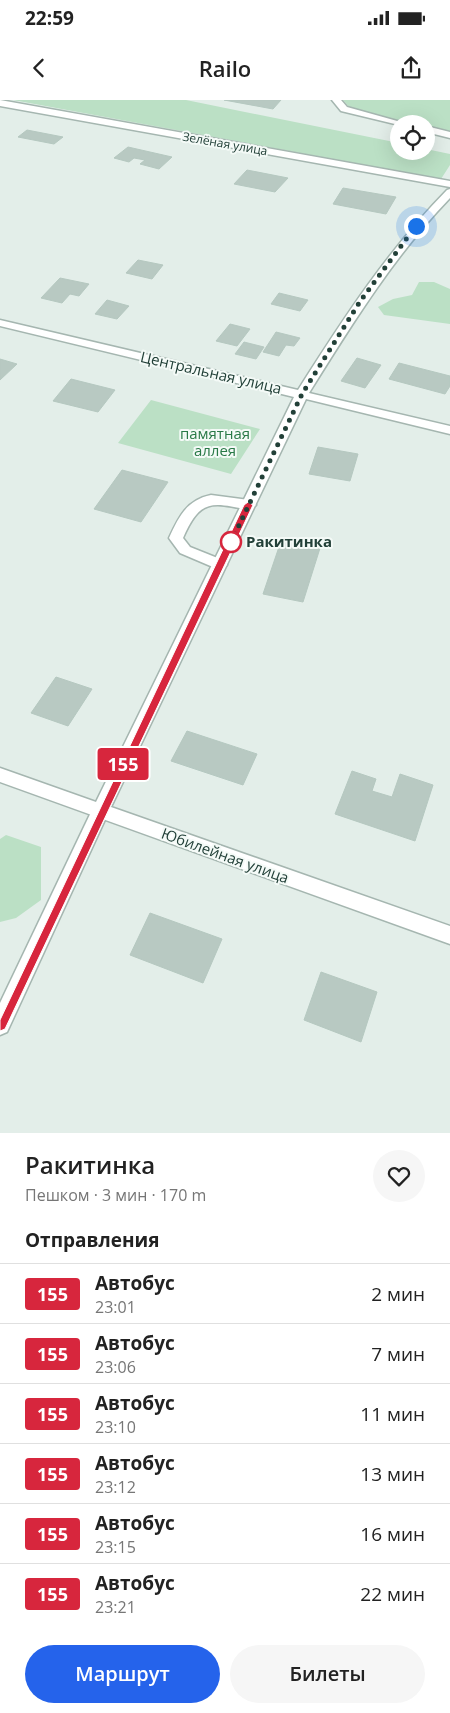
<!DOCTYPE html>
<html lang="ru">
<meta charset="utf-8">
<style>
:root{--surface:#fff;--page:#f6f6f6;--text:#222;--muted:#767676;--line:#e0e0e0;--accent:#2563eb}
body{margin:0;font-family:"Open Sans",sans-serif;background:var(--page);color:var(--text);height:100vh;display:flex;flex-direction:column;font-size:19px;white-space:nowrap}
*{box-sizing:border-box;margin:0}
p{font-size:16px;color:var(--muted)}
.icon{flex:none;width:28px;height:28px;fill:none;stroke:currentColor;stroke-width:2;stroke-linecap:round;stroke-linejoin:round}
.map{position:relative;height:1033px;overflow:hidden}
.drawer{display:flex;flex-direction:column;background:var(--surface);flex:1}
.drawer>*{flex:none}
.badge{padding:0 10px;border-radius:4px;font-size:18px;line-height:32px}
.fabs{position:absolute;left:390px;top:15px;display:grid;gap:10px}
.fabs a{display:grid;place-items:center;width:45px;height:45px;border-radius:50%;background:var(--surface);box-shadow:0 5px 20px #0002;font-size:25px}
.you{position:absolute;width:25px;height:25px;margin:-12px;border:4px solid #fff;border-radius:50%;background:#1a73e8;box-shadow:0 0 0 8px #1a73e833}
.map>.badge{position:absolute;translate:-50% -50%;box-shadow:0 0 0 2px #fff}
h2{padding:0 25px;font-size:19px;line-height:45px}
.round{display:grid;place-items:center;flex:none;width:52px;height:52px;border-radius:26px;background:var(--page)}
.head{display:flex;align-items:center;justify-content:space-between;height:85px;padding:0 25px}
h1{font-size:24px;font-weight:600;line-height:38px}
.primary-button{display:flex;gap:10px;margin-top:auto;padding:10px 25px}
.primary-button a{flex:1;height:58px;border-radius:30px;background:var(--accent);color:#fff;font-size:20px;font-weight:600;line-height:58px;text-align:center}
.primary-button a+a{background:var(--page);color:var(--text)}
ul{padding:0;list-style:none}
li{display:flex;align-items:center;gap:15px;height:60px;padding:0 25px;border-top:1px solid var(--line)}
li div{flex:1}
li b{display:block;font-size:19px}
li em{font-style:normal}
li .badge{min-width:55px;font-weight:700;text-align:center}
.status{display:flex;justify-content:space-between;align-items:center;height:35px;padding:0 25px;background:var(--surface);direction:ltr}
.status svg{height:14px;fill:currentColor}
header{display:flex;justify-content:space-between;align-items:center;height:65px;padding:0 25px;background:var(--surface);font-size:22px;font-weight:600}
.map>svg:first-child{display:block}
.green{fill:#bbe0c5}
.building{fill:#b8c9c2;stroke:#b5c8c0}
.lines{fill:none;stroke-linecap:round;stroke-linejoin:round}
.service-casing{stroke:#a5b6b0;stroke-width:3}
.minor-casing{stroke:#a5b6b0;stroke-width:3}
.tertiary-casing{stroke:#a5b6b0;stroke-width:3}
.service{fill:#fff;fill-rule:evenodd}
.minor{fill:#fff;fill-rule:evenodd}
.tertiary{fill:#fff;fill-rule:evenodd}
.line{fill:#d7263d;stroke:#fff}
.walk{stroke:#224038;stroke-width:5;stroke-dasharray:0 9}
.stop-dot{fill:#fff;stroke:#d7263d;stroke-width:2.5}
.labels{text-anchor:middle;stroke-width:4;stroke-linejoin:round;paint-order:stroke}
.far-street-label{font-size:12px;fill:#224038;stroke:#f4faf7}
.street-label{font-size:15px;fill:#224038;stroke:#f4faf7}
.park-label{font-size:15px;fill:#297947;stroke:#f4faf7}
.stop-label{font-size:15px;font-weight:bold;fill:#224038;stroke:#f4faf7;text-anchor:start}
</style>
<div class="status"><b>22:59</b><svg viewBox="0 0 49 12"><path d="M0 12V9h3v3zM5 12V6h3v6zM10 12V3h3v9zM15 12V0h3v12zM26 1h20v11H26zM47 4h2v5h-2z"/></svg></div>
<header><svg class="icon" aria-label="back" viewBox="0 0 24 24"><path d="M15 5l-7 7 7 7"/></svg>Railo<svg class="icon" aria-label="share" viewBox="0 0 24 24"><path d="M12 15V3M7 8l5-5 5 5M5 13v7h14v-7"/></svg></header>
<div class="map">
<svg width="450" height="1033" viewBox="0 0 450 1033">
<rect width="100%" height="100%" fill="#e3eee9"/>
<!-- green -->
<path class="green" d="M13,0h173l213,43v8h27v-2l24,5v11l-9,14z
M343,0h107v33l-24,-6v-3h-13l-63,-16z
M419,182h15l16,7v35l-66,-9 -6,-8 15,-8 19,-4z
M151,300l109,29 -29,45 -113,-31z
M6,735l35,12v53l-25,18 -16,4v-83z"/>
<!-- building -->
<path class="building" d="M224,0h57l-8,9z
M27,30l36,7 -9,7 -36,-7z
M128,47l44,10 -13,12 -19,-5 5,-4 -11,-2 -5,4 -15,-4z
M247,70l41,8 -13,14 -41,-8z
M343,88l53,9 -10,17 -53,-10z
M138,160l25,5 -11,14 -26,-6z
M60,178l29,6 -10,12 -9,-2 -8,9 -21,-5z
M279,193l29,7 -8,11 -29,-7z
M107,200l22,6 -12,13 -22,-5z
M230,224l20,5 -13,17 -21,-5z
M276,232l24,6 -6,8 -8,-1 -7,11 -16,-4z
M244,242l20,5 -8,12 -21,-5z
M357,258l24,7 -16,23 -24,-7z
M0,259l17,5 -17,16z
M399,263l51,13v10l-5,8 -56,-15z
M71,279l44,11 -17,22 -45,-11z
M318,347l40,7 -8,27 -41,-7z
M122,370l46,12 -27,40 -47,-13z
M282,438l39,7 -18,57 -40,-8z
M56,577l36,12 -24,37 -37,-13z
M187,631l70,23 -14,31 -72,-24z
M352,671l24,8 -4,12 20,6 8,-23 33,11 -18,56 -80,-27z
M150,813l72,26 -19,44 -73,-28z
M321,872l56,20 -16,50 -57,-22z"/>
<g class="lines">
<!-- service casing -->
<g class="service-casing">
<path id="service" d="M332,0h9l6,7 61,17 -9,1 -58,-14z
M426,26l24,6v6l-24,-6z
M211,395l38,5 7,5 -7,5c-38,-8 -49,-11 -66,28l7,9 35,14 2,4 -7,5 -40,-17 -11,-15c10,-22 18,-38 42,-43z"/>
</g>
<!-- minor casing -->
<g class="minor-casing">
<path id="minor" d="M0,0l450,81v6l-450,-81z
M450,89v9c-56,58 -98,126 -141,195l141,33v8l-144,-35 -195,408 339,119v18l-450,-162v-14l96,34 198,-405 -294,-71v-6l298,70c45,-71 90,-140 149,-200z"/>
</g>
<!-- tertiary casing -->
<g class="tertiary-casing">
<path id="tertiary" d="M100,704l6,2 3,5 -102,221 -7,3v-32l94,-197z"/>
</g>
<!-- service -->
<use href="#service" class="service"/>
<!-- minor -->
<use href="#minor" class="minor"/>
<!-- tertiary -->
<use href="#tertiary" class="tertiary"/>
</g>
<!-- line -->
<path class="line" d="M248,402l5,3 -248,524 -5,2v-11l244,-515z"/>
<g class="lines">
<!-- walk -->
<path class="walk" d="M231,442l71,-148 59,-94 55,-74"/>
</g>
<!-- markers -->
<circle class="stop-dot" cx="231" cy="442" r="10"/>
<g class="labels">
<!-- far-street labels -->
<g class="far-street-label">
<text transform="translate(225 44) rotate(10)" y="4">Зелёная улица</text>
</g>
<!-- street labels -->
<g class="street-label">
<text transform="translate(211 273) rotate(13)" y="5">Центральная улица</text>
<text transform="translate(225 756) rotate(20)" y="5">Юбилейная улица</text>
</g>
<!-- park labels -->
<g class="park-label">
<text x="215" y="339">памятная<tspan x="215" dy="17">аллея</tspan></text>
</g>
<!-- stop labels -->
<g class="stop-label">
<text x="246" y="447">Ракитинка</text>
</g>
</g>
</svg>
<div class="fabs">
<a><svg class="icon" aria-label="locate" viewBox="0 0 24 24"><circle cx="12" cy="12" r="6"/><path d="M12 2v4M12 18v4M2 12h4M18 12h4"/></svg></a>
</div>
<div class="you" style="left:416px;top:126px"></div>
<b class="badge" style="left:123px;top:664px;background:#d7263d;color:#fff">155</b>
</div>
<section class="drawer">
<div class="head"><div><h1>Ракитинка</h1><p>Пешком · 3 мин · 170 m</p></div><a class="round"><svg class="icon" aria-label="heart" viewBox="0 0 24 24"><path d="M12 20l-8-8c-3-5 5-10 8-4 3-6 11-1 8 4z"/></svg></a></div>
<h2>Отправления</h2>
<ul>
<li><span class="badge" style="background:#d7263d;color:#fff">155</span><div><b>Автобус</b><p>23:01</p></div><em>2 мин</em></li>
<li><span class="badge" style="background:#d7263d;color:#fff">155</span><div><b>Автобус</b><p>23:06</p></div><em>7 мин</em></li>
<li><span class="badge" style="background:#d7263d;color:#fff">155</span><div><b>Автобус</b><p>23:10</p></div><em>11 мин</em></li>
<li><span class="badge" style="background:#d7263d;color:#fff">155</span><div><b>Автобус</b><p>23:12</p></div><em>13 мин</em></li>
<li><span class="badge" style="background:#d7263d;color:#fff">155</span><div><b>Автобус</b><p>23:15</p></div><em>16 мин</em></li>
<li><span class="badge" style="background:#d7263d;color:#fff">155</span><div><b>Автобус</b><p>23:21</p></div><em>22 мин</em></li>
</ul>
<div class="primary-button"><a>Маршрут</a><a>Билеты</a></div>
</section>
